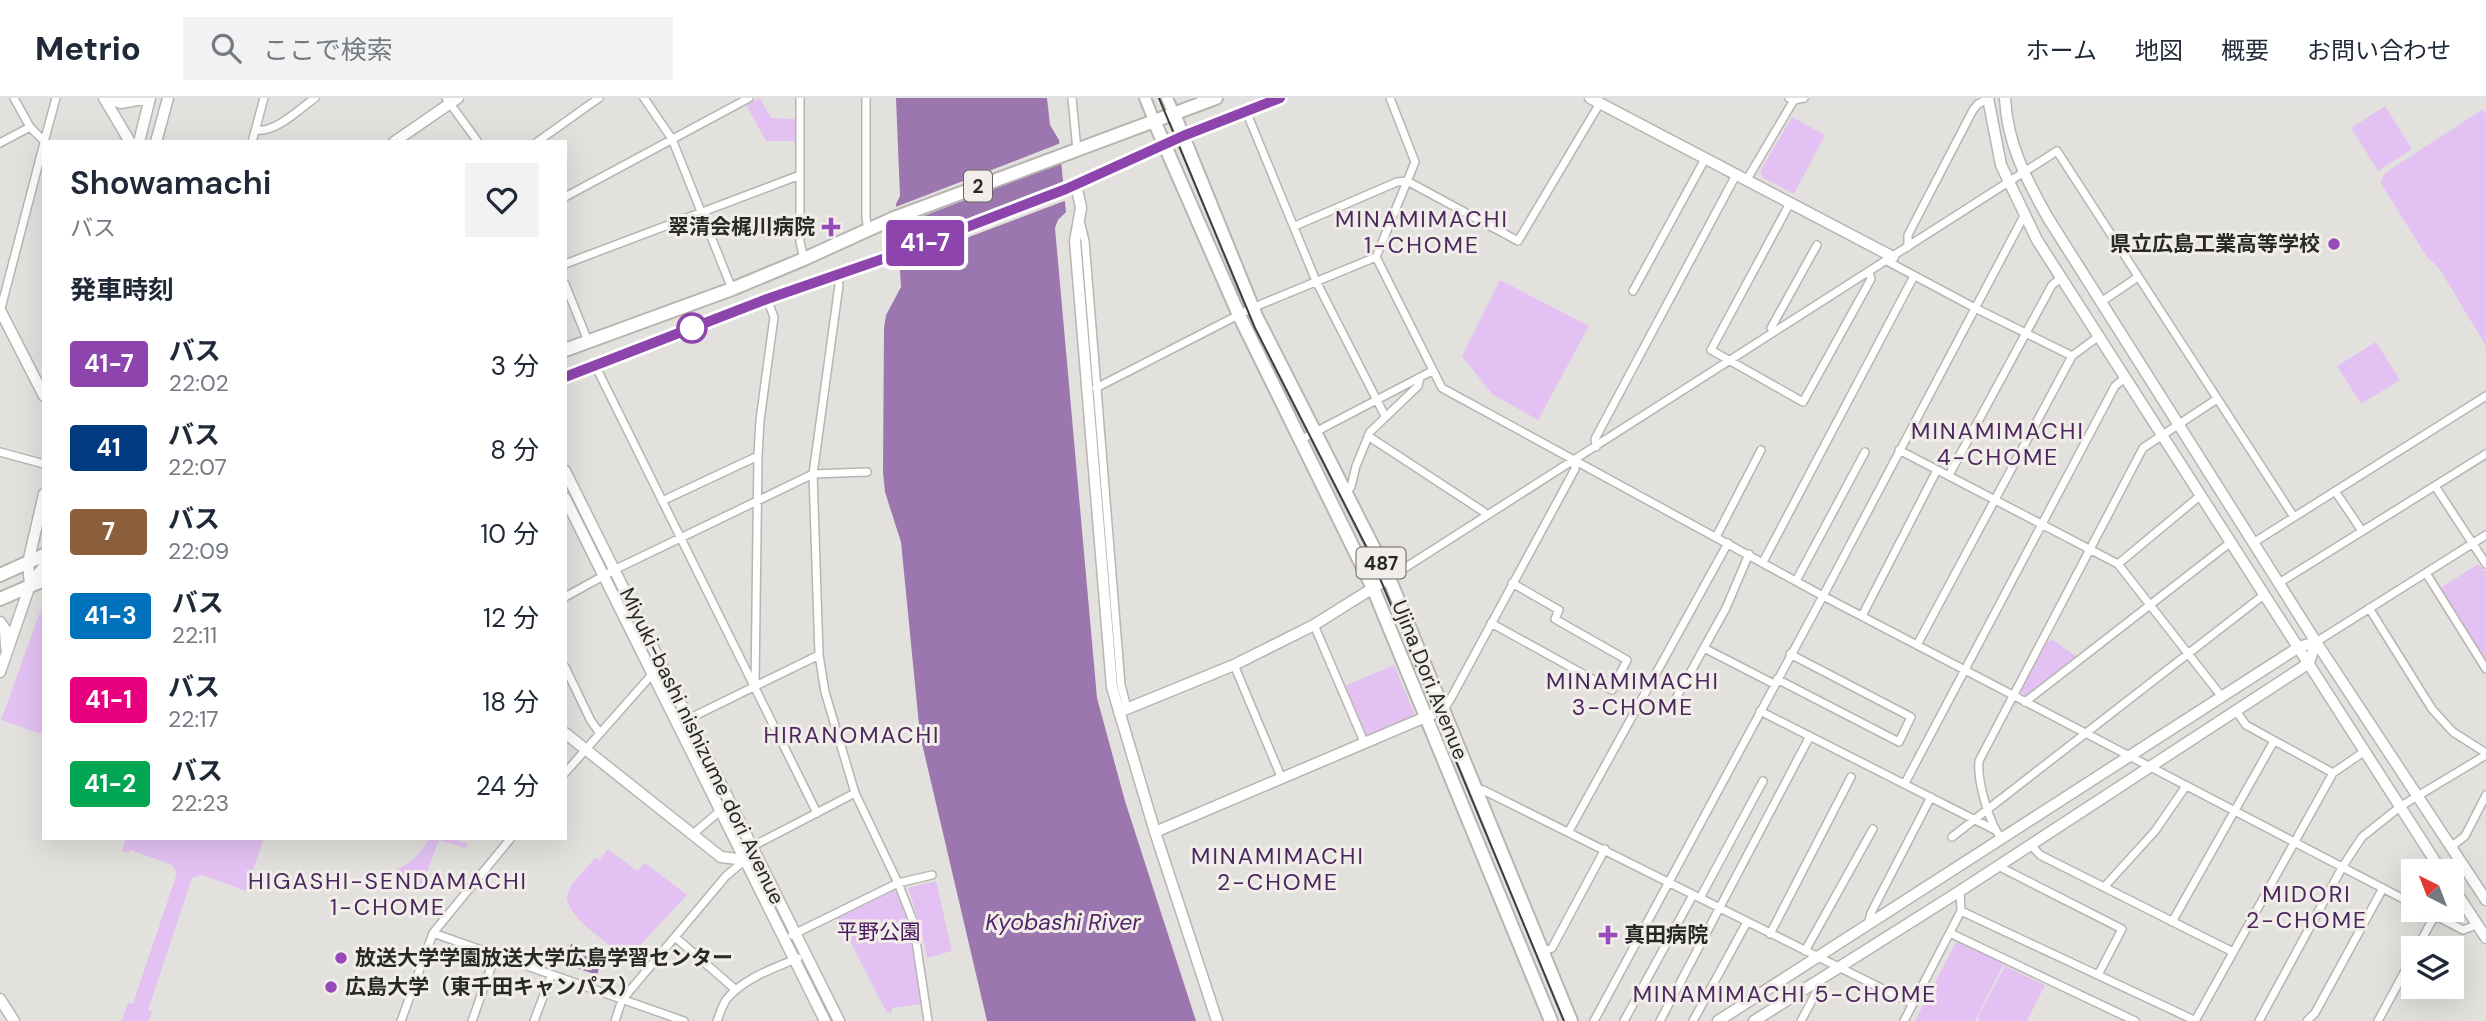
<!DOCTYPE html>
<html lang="ja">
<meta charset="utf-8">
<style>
:root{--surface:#fff;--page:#f2f2f3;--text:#1f2937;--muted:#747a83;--line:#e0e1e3}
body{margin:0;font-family:"DM Sans","Noto Sans JP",sans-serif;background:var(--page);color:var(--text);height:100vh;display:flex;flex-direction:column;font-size:26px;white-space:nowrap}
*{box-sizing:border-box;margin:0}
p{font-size:23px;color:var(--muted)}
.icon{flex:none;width:38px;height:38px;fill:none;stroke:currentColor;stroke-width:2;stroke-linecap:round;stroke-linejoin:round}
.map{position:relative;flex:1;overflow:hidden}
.sheet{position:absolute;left:42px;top:42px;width:525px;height:700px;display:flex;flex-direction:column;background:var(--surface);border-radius:0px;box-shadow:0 7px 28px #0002}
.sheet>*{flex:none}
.badge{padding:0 14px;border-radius:5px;font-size:24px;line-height:46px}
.needle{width:46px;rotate:318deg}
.fabs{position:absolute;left:2401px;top:761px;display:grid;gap:14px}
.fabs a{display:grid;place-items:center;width:63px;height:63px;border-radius:0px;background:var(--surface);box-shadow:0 7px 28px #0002;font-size:35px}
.map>.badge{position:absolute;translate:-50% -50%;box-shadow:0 0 0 4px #fff}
h2{padding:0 28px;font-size:26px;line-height:63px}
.round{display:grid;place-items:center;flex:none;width:74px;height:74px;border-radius:0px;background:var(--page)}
.summary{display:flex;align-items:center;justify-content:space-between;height:119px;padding:0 28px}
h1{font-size:33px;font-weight:600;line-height:52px}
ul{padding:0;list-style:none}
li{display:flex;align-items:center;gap:21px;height:84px;padding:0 28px}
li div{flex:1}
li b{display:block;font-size:26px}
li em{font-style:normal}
li .badge{min-width:77px;font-weight:700;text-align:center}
header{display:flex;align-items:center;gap:42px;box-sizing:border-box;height:98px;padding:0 35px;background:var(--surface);border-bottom:2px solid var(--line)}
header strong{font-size:33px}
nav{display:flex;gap:38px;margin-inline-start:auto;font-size:24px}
.search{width:490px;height:63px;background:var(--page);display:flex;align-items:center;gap:18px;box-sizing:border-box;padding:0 24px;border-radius:0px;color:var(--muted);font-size:26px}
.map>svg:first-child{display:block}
.green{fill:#e3c2f3}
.water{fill:#9c76ae}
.pier{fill:#e3e1dd}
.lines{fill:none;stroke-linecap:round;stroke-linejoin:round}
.street-casing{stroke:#b8b5b1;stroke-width:10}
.secondary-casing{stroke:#b8b5b1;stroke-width:13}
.primary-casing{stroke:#b8b5b1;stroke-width:14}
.highway-casing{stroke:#b8b5b1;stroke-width:16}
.street{stroke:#fff;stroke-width:7}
.secondary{stroke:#fff;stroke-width:10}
.primary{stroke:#fff;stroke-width:10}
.highway{stroke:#fff;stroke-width:12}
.tram{stroke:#403f3d;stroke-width:2}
.line-casing{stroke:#fff;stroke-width:16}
.line{stroke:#8e44ad;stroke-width:10}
.poi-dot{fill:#994aba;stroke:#f1eeea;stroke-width:2.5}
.stop-dot{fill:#fff;stroke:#8e44ad;stroke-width:3.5}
.labels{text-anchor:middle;stroke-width:6;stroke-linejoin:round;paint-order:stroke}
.shield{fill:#f1eeea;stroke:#646361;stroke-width:2}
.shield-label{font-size:19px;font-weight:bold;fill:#282826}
.poi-label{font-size:21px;font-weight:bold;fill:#282826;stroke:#f1eeea;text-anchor:start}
.street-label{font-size:21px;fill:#282826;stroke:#f1eeea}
.park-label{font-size:21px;fill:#49175c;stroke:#f1eeea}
.neighbourhood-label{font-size:23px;letter-spacing:2px;fill:#4c265d;stroke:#f1eeea}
.water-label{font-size:23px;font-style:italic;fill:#55246a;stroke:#f1eeea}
</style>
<header>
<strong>Metrio</strong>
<div class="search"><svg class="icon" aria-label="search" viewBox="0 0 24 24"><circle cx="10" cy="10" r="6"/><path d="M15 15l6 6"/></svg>ここで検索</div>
<nav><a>ホーム</a><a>地図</a><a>概要</a><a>お問い合わせ</a></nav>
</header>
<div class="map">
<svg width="2486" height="923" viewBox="0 0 2486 923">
<rect width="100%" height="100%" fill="#e3e1dd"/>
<!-- green -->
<path class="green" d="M760,0l11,20 25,1v22h-30l-20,-36z
M2385,8l27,43 -34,22 -27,-43z
M2483,11l3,5v232l-47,-78 -12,-11 -47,-75 5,-9z
M1792,19l33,18 -31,59 -31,-16 -3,-7z
M1500,182l89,46 -51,94 -46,-26 -30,-38z
M2376,244l24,38 -39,24 -24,-38z
M2478,466l8,8v91l-45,-73 1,-3z
M44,503v134l-43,-15z
M2053,542l24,17v3l-46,34 -4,2 -6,-3 -1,-3 24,-48z
M1394,567l20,48 -3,6 -41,18 -6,-3 -19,-48z
M126,740h138l-18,53 -44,-16 -10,3 -44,132 4,1 -4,10h-26l6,-18 5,1 44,-131 -5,-8 -41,-15 -2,3 -7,-2z
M430,740h20l18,6 -3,4 -26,-8 -18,48 -39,-12 -1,-3c22,-1 38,-17 49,-35z
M608,751l29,22 8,-8 42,32 -60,64c-15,-13 -68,-46 -59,-67 5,-12 19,-24 28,-35l3,3z
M936,783l16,70 -25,7 -7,-33 -12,-37z
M894,793l4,2c15,34 20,73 24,111l-30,4v4l-5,1 -49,-95z
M1957,842l47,23 -29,58h-60z
M2005,868l40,19 -18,36h-46l-4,-2z"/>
<!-- water -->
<path class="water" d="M896,0h151l3,27 9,15 7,72 -8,8 -3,8 42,470 28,103 71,220h-209l-67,-286 -19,-193 -16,-50 -2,-20 1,-144 2,-13 15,-28 -5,-83 4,-8z
M571,846l14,5 -2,6 18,7 -4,13 -32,-11z"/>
<!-- pier -->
<path class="pier" d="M1061,45l2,19 -168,65 -2,-19z
M1065,84l2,18 -169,64 -2,-18z"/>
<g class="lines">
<!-- street casing -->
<g class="street-casing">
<path id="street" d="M14,0l16,29 14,14
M446,0l32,44
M644,0l28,41 60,150
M800,0v144l4,17
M866,0v120l2,11
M1072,0l5,52
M1390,0l25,64 -39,95 66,131 381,208 590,308
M1789,0l5,2 10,-2
M1246,13l70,170 69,135
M256,32c20,3 43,-21 59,-32
M44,44l12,-44
M252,44l12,-44
M537,44l62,-44
M0,45l30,-16
M1746,83l48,-81
M565,99l184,-99
M1790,105l-79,147 92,52 68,-123 -2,-7
M1080,123l5,20 36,444 6,23
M1295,128l102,-44 10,-1 111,60 82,-138
M1908,149v-12l65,-125 5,-6 10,-5
M1887,163l88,47 97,48
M565,166l235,-89
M837,176l2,11 -26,189 6,181 6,37 30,101 43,90 15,38 15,100
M565,186l23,57
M1633,193l72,-132
M2101,204l37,-25
M0,214l44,-169
M1774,234l-3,-4 46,-83
M595,267l222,448
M1096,290l156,-80 124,-51
M1368,338l116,76 2,4
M1300,342l132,-69
M1596,349l-1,-8 141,-264
M1899,352l219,114 104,133
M0,354l44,12
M1949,377l103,-190 9,-7
M2435,388l51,78
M2335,393l27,40
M1345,394l6,-5 5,-21 14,-34 48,-46 2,-9
M662,403l96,-45
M1716,439l45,-87
M2253,445l233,-147
M1763,464l151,-286
M2118,466l83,-69
M2426,475l60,96
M1389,480l668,-427 237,366
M1796,483l69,-129
M2279,485l207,-129
M565,499l49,-27 199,-96 54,-2
M2369,510l63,101 21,23 33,21
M1862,518l75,-146
M1491,525l121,67 15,-30 -72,-41 4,-9 -47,-27
M1314,527l51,119
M2316,544l170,-107
M1917,547l155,-289 27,-20
M1704,550l70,36
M1234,567l48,114
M565,569l26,54 8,11
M1620,577l27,14
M1777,581l122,63 12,-25 -121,-63
M755,587l3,-229 2,-36 14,-103 -7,-18
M1674,604l52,-94 23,-54
M2025,604l206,-160
M1443,612l7,-10 125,-231v-8
M1760,613l235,119
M2236,613l10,14 87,48
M678,626l141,-69
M565,675l90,-102
M1905,685l210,-397 10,-8
M1474,691l9,1 430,214
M1569,733l159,-288
M693,736l28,-24
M1952,739l313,-243
M2002,741c-13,-15 -25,-58 -23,-78l164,-313 74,-49
M2031,747l9,10 193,97
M2451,749l14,-11 21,-41
M1998,768l124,63 -24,46
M2105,788l50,-55 31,-45
M1700,800l63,-117
M2425,812l38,20 13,-5
M1961,813l235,110
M2172,824l102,-181
M1868,827l3,-12 60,-116
M433,835l251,88
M1950,835l185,88
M1770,836l81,-157
M792,837l106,-52 34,-8
M675,839l61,53
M2417,850l18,-33
M1805,853l68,-122
M1542,854l10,-4 53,-99
M401,923l32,-88 78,-95
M472,923l23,-65
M534,923l17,-45
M615,923l7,-21 104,-124 19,-16 8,-14 102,-53
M717,923c3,-7 5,-15 9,-21 16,-21 48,-32 72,-42
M1594,923l229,-425 202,-382
M1624,923l69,-126
M1660,923l150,-285
M1693,923l54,-99
M1801,923l16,-30 2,-11
M1904,923l57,-110 -1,-20
M2195,923l138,-248 32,-22
M2259,923l84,-155 19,-29 39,-31 85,-51
M2307,923l8,-8 68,-125
M2378,923l35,-65"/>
</g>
<!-- secondary casing -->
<g class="secondary-casing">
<path id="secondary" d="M104,0l26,44
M108,0l13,5 27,-5
M1590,0l303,159
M1988,0l13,67 36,75 405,632
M2005,0c2,45 21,81 43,120l268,424 170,258
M139,44l11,-44
M156,44l12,-44
M394,44l64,-44
M1076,86l5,24 -6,33 37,446 43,145 62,189
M0,212l44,86
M565,373l274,550
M565,400l260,523
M30,487l-2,-22 16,-69
M0,524l5,7 1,18
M0,574l30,-87 14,-19
M1119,614l115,-47 80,-40 75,-47
M565,635l156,124 24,3
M1155,734l287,-122
M2452,788l34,52
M0,901l14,22
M1718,923l581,-374 17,-5
M1754,923l206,-130 349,-228 7,-21"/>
</g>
<!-- primary casing -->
<g class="primary-casing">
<path id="primary" d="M1145,0l10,25
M1167,0l7,16"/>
</g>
<!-- highway casing -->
<g class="highway-casing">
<path id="highway" d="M1174,16l82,202 133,262 182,443
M1155,25l84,192 134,273 178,433
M565,252l167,-61 72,-30 90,-41 322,-120
M565,279l202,-78 130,-45 169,-65 117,-53 97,-38
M0,477l44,-20
M0,501l44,-19"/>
</g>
<!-- street -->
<use href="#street" class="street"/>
<!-- secondary -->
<use href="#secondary" class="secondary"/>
<!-- primary -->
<use href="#primary" class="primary"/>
<!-- highway -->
<use href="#highway" class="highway"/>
<!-- tram -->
<path class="tram" d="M1159,0l96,230 114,224 195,469"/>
</g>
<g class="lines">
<!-- line casing -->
<g class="line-casing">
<path id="line" d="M565,279l202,-78 130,-45 169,-65 117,-53 97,-38"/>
</g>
<!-- line -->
<use href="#line" class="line"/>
</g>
<!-- markers -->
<g class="poi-dot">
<path d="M827.5 118.5h7v7h7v7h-7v7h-7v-7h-7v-7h7z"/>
<circle cx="2334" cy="146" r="7"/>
<path d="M1604.5 826.5h7v7h7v7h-7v7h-7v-7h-7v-7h7z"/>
<circle cx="341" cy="860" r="7"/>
<circle cx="331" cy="889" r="7"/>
</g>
<circle class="stop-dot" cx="692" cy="230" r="14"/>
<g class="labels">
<!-- shield labels -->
<g class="shield">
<rect x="964" y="72.5" width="28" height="31" rx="5"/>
<rect x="1356.5" y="449.5" width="49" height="31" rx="5"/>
</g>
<g class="shield-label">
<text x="978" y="95">2</text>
<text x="1381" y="472">487</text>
</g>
<!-- poi labels -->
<g class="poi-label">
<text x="815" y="136" text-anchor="end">翠清会梶川病院</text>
<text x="2320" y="153" text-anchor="end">県立広島工業高等学校</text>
<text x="1624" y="844">真田病院</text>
<text x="355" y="867">放送大学学園放送大学広島学習センター</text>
<text x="345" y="896">広島大学（東千田キャンパス）</text>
</g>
<!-- street labels -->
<g class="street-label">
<text transform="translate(1430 582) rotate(68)" y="7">Ujina Dori Avenue</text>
<text transform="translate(702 648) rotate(64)" y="7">Miyuki-bashi nishizume dori Avenue</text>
</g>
<!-- park labels -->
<g class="park-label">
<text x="879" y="841">平野公園</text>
</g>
<!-- neighbourhood labels -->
<g class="neighbourhood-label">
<text x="1422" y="129">MINAMIMACHI<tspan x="1422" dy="26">1-CHOME</tspan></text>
<text x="1998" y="341">MINAMIMACHI<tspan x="1998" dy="26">4-CHOME</tspan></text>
<text x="1633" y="591">MINAMIMACHI<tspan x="1633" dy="26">3-CHOME</tspan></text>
<text x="852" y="645">HIRANOMACHI</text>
<text x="1278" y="766">MINAMIMACHI<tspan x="1278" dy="26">2-CHOME</tspan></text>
<text x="388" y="791">HIGASHI-SENDAMACHI<tspan x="388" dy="26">1-CHOME</tspan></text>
<text x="2307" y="804">MIDORI<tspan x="2307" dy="26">2-CHOME</tspan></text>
<text x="1785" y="904">MINAMIMACHI 5-CHOME</text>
</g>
<!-- water labels -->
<g class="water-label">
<text x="1063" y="832">Kyobashi River</text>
</g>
</g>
</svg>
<div class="fabs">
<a><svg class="needle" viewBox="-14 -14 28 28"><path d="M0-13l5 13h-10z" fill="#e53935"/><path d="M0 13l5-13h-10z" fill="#747a83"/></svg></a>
<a><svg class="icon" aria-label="layers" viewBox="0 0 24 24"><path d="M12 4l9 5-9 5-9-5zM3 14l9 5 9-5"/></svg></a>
</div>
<b class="badge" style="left:925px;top:145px;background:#8e44ad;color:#fff">41-7</b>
<section class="sheet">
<div class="summary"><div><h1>Showamachi</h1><p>バス</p></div><a class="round"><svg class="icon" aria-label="heart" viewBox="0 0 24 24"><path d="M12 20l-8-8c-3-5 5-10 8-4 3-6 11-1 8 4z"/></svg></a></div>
<h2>発車時刻</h2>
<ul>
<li><span class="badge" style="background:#8e44ad;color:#fff">41-7</span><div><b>バス</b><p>22:02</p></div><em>3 分</em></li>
<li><span class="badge" style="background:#003b80;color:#fff">41</span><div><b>バス</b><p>22:07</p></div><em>8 分</em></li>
<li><span class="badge" style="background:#8b5e3c;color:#fff">7</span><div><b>バス</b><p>22:09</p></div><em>10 分</em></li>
<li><span class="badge" style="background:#0072bc;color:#fff">41-3</span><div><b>バス</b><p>22:11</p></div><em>12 分</em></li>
<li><span class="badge" style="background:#e6007e;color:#fff">41-1</span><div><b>バス</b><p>22:17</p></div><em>18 分</em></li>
<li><span class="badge" style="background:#00a651;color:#fff">41-2</span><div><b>バス</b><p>22:23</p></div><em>24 分</em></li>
</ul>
</section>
</div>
